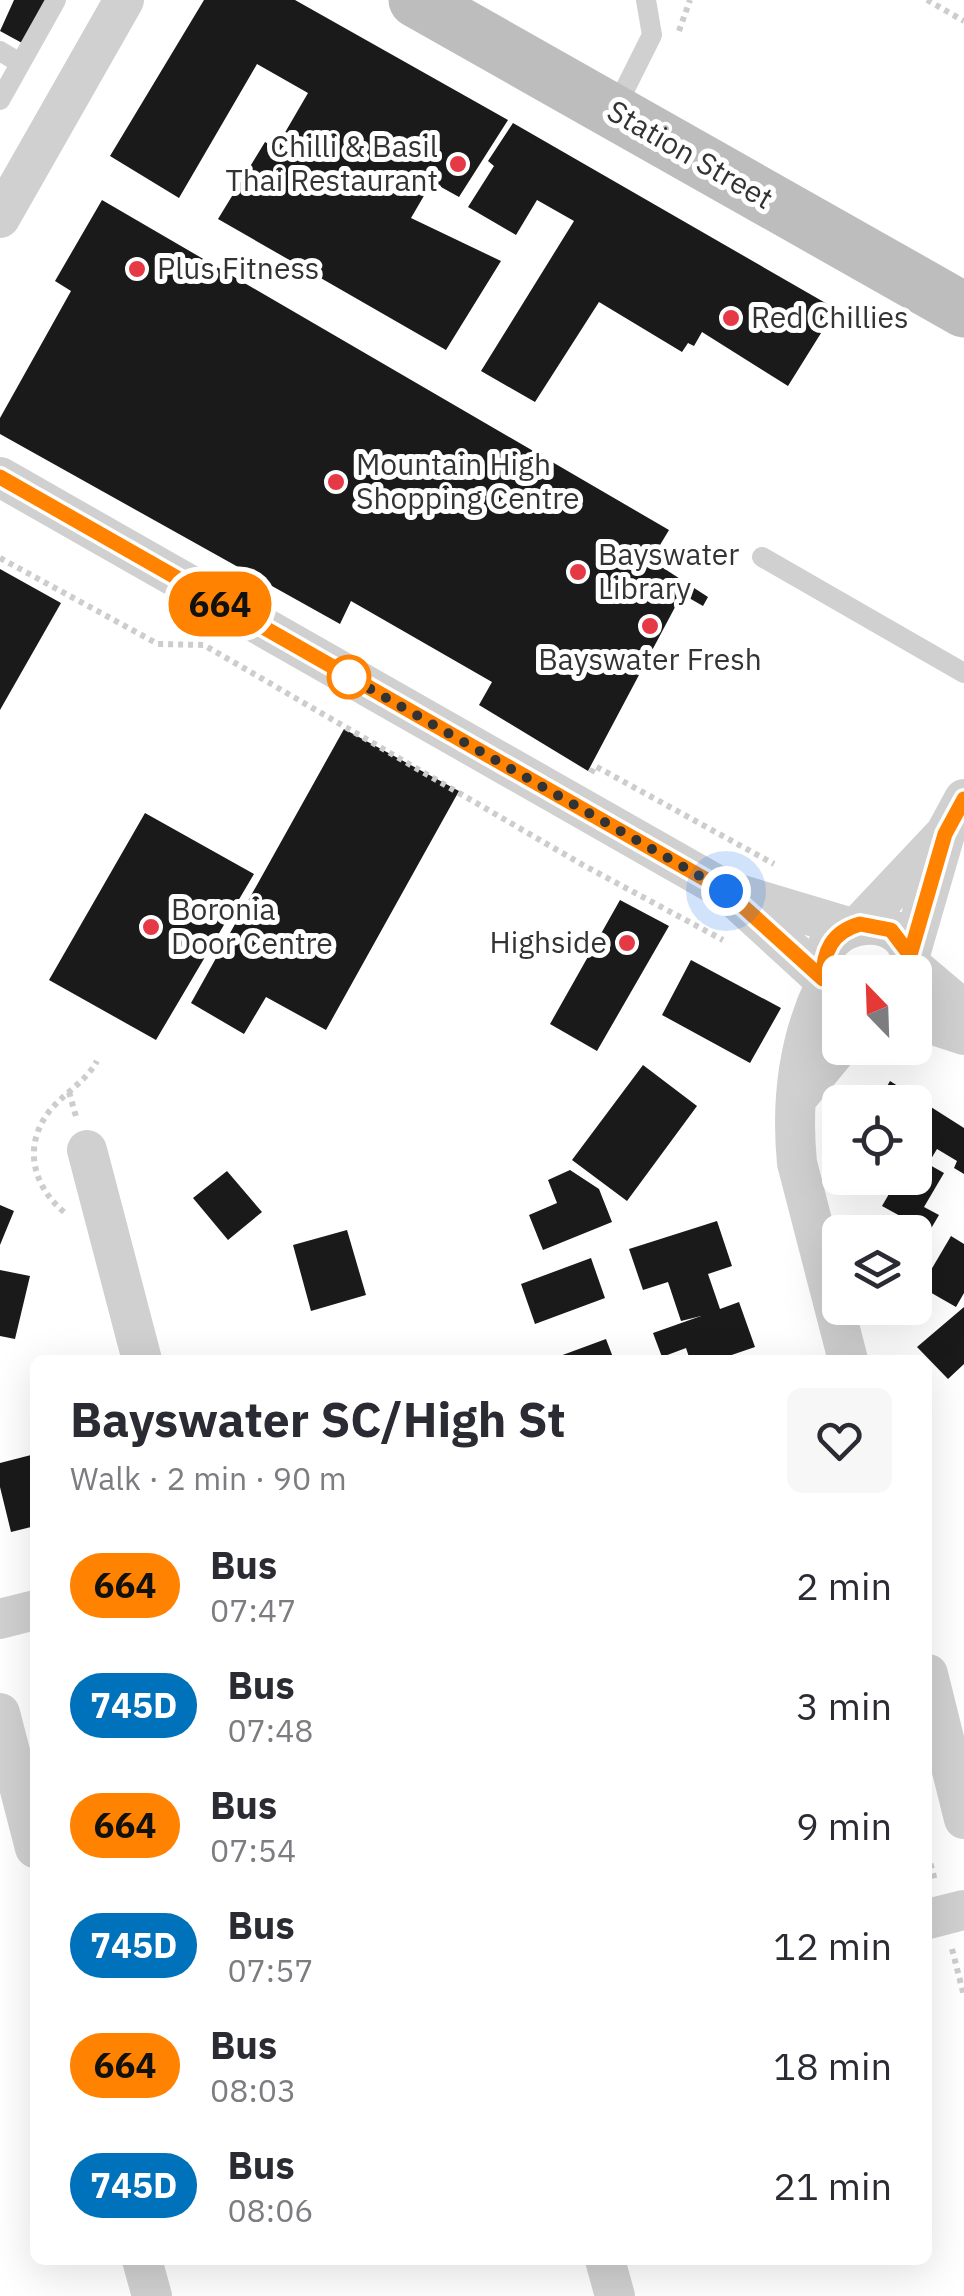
<!DOCTYPE html>
<meta charset="utf-8">
<style>
:root{--surface:#fff;--page:#f7f7f7;--text:#2b2b33;--muted:#7c7c81}
body{margin:0;font-family:"IBM Plex Sans",sans-serif;background:var(--page);color:var(--text);height:100vh;display:flex;flex-direction:column;font-size:38px;white-space:nowrap}
*{box-sizing:border-box;margin:0}
p{font-size:32px;color:var(--muted)}
.icon{flex:none;width:55px;height:55px;fill:none;stroke:currentColor;stroke-width:2;stroke-linecap:round;stroke-linejoin:round}
.map{position:relative;flex:1;overflow:hidden}
.drawer{position:absolute;left:30px;top:1355px;width:902px;height:910px;display:flex;flex-direction:column;background:var(--surface);border-radius:15px;box-shadow:0 10px 40px #0002}
.drawer>*{flex:none}
.badge{padding:0 20px;border-radius:32px;font-size:35px;line-height:65px}
.needle{width:65px;rotate:337deg}
.buttons{position:absolute;left:822px;top:955px;display:grid;gap:20px}
.buttons a{display:grid;place-items:center;width:110px;height:110px;border-radius:15px;background:var(--surface);box-shadow:0 10px 40px #0002;font-size:50px}
.you{position:absolute;width:50px;height:50px;margin:-25px;border:8px solid #fff;border-radius:50%;background:#1a73e8;box-shadow:0 0 0 15px #1a73e833}
.map>.badge{position:absolute;translate:-50% -50%;box-shadow:0 0 0 5px #fff}
.round{display:grid;place-items:center;flex:none;width:105px;height:105px;border-radius:15px;background:var(--page)}
.overview{display:flex;align-items:center;justify-content:space-between;height:170px;padding:0 40px}
h1{font-size:48px;font-weight:800;line-height:75px}
ul{padding:0;list-style:none}
li{display:flex;align-items:center;gap:30px;height:120px;padding:0 40px}
li div{flex:1}
li b{display:block;font-size:38px}
li em{font-style:normal}
li .badge{min-width:110px;font-weight:700;text-align:center}
.map>svg:first-child{display:block}
.building{fill:#1a1a1a}
.lines{fill:none;stroke-linecap:round;stroke-linejoin:round}
.path{stroke:#cdcdcd;stroke-width:6;stroke-dasharray:5 5;stroke-linecap:butt}
.service{stroke:#d0d0d0;stroke-width:20}
.minor{stroke:#d0d0d0;stroke-width:40}
.secondary{stroke:#bdbdbd;stroke-width:55}
.line-casing{stroke:#fff;stroke-width:22}
.line{stroke:#ff8200;stroke-width:15}
.walk{stroke:#333;stroke-width:10;stroke-dasharray:0 18}
.poi-dot{fill:#e63946;stroke:#fff;stroke-width:4}
.stop-dot{fill:#fff;stroke:#ff8200;stroke-width:5}
.labels{text-anchor:middle;stroke-width:10;stroke-linejoin:round;paint-order:stroke}
.poi-label{font-size:30px;fill:#333;stroke:#fff;text-anchor:start}
.street-label{font-size:30px;fill:#333;stroke:#fff}
</style>
<div class="map">
<svg width="964" height="2296" viewBox="0 0 964 2296">
<rect width="100%" height="100%" fill="#fff"/>
<!-- building -->
<path class="building" d="M14,0h33l-25,43 -22,-12z
M204,0h91l213,120 -49,77 -27,-15 -21,36 90,43 -55,89 -228,-131 47,-77 11,6 32,-55 -51,-29 -78,134 -69,-42z
M513,123l323,186 -48,77 -86,-54 -8,14 -6,-3 -6,9 -83,-50 -64,100 -54,-31 93,-150 -37,-21 -21,35 -48,-28 26,-41 -6,-5z
M102,200l567,330 -18,30 57,37 -5,9 -21,-12 -94,177 -109,-66 13,-23 -141,-81 -11,23 -340,-190v-16l71,-127 -16,-10z
M0,569l61,34 -61,107z
M344,729l115,62 -133,239 -60,-33 -22,37 -53,-31z
M145,813l109,61 -98,166 -107,-60z
M620,900l49,26 -72,125 -47,-27z
M691,960l90,48 -31,55 -88,-48z
M643,1065l54,41 -70,95 -55,-41z
M890,1081l74,47v46l-10,-6 3,-7 -20,-12 -9,15 16,9 -20,34 15,8 -20,34 -4,-17h-22l9,-15 -20,-11 11,-19 -10,-5 3,-4h29v-76h-37z
M570,1170l29,19 13,33 -69,28 -14,-35 28,-12 -9,-23z
M227,1171l35,41 -34,28 -35,-42z
M0,1205l14,6 -14,34z
M717,1221l15,45 -24,8 12,35 19,-7 16,45 -38,13h-27l-4,-12 -24,9 -9,-24 48,-17 -20,5 -13,-39 -25,8 -14,-41z
M347,1230l19,65 -55,16 -18,-66z
M951,1236l13,8v49l-8,14 -35,-20z
M591,1258l14,40 -70,26 -14,-40z
M0,1270l30,6 -15,63 -15,-3z
M964,1307v57l-16,15 -31,-32z
M606,1339l8,21h-65z
M35,1454v72l-24,6 -11,-45v-24z"/>
<g class="lines">
<!-- path -->
<path class="path" d="M927,0l37,21
M679,31l11,-31
M0,558l158,86 46,1 379,220 140,75
M591,773l4,-7 179,98
M69,1092l8,28
M64,1212c-31,-26 -41,-65 -16,-99 14,-19 37,-30 49,-52
M928,1854l7,27
M952,1949l12,47"/>
<!-- service -->
<path class="service" d="M0,51l20,12
M0,100l56,-100
M615,109l37,-74 -6,-35
M762,557l202,116"/>
<!-- minor -->
<path class="minor" d="M0,218l124,-218
M0,477l727,414 96,88
M735,893l113,34
M860,924l82,-87
M910,955l35,-121 19,-35
M912,966l52,44
M825,985c-27,56 -34,116 -28,178l51,197
M833,997c-50,-77 87,-103 78,-25
M915,1019l49,16
M798,1097l42,-51
M87,1150l55,210
M0,1619l35,-9
M928,1674l36,145
M0,1713l35,135
M928,1919l36,-9
M142,2260l10,36
M605,2260l10,36"/>
<!-- secondary -->
<path class="secondary" d="M416,0l548,310"/>
</g>
<g class="lines">
<!-- line casing -->
<g class="line-casing">
<path id="line" d="M0,477l726,414 97,88c0,-28 9,-47 37,-55l31,6 19,25 35,-121 19,-35"/>
</g>
<!-- line -->
<use href="#line" class="line"/>
<!-- walk -->
<path class="walk" d="M349,677l-5,-3 382,217"/>
</g>
<!-- markers -->
<g class="poi-dot">
<circle cx="458" cy="164" r="10"/>
<circle cx="137" cy="269" r="10"/>
<circle cx="731" cy="318" r="10"/>
<circle cx="336" cy="482" r="10"/>
<circle cx="578" cy="572" r="10"/>
<circle cx="650" cy="626" r="10"/>
<circle cx="151" cy="927" r="10"/>
<circle cx="627" cy="943" r="10"/>
</g>
<circle class="stop-dot" cx="349" cy="677" r="20"/>
<g class="labels">
<!-- poi labels -->
<g class="poi-label">
<text x="438" y="157" text-anchor="end">Chilli &amp; Basil<tspan x="438" dy="34">Thai Restaurant</tspan></text>
<text x="157" y="279">Plus Fitness</text>
<text x="751" y="328">Red Chillies</text>
<text x="356" y="475">Mountain High<tspan x="356" dy="34">Shopping Centre</tspan></text>
<text x="598" y="565">Bayswater<tspan x="598" dy="34">Library</tspan></text>
<text x="650" y="670" text-anchor="middle">Bayswater Fresh</text>
<text x="171" y="920">Boronia<tspan x="171" dy="34">Door Centre</tspan></text>
<text x="607" y="953" text-anchor="end">Highside</text>
</g>
<!-- street labels -->
<g class="street-label">
<text transform="translate(690 155) rotate(30)" y="10">Station Street</text>
</g>
</g>
</svg>
<div class="buttons">
<a><svg class="needle" viewBox="-14 -14 28 28"><path d="M0-13l5 13h-10z" fill="#e53935"/><path d="M0 13l5-13h-10z" fill="#7c7c81"/></svg></a>
<a><svg class="icon" aria-label="locate" viewBox="0 0 24 24"><circle cx="12" cy="12" r="6"/><path d="M12 2v4M12 18v4M2 12h4M18 12h4"/></svg></a>
<a><svg class="icon" aria-label="layers" viewBox="0 0 24 24"><path d="M12 4l9 5-9 5-9-5zM3 14l9 5 9-5"/></svg></a>
</div>
<div class="you" style="left:726px;top:891px"></div>
<b class="badge" style="left:220px;top:604px;background:#ff8200;color:#111">664</b>
<section class="drawer">
<div class="overview"><div><h1>Bayswater SC/High St</h1><p>Walk · 2 min · 90 m</p></div><a class="round"><svg class="icon" aria-label="heart" viewBox="0 0 24 24"><path d="M12 20l-8-8c-3-5 5-10 8-4 3-6 11-1 8 4z"/></svg></a></div>
<ul>
<li><span class="badge" style="background:#ff8200;color:#111">664</span><div><b>Bus</b><p>07:47</p></div><em>2 min</em></li>
<li><span class="badge" style="background:#0072bc;color:#fff">745D</span><div><b>Bus</b><p>07:48</p></div><em>3 min</em></li>
<li><span class="badge" style="background:#ff8200;color:#111">664</span><div><b>Bus</b><p>07:54</p></div><em>9 min</em></li>
<li><span class="badge" style="background:#0072bc;color:#fff">745D</span><div><b>Bus</b><p>07:57</p></div><em>12 min</em></li>
<li><span class="badge" style="background:#ff8200;color:#111">664</span><div><b>Bus</b><p>08:03</p></div><em>18 min</em></li>
<li><span class="badge" style="background:#0072bc;color:#fff">745D</span><div><b>Bus</b><p>08:06</p></div><em>21 min</em></li>
</ul>
</section>
</div>
